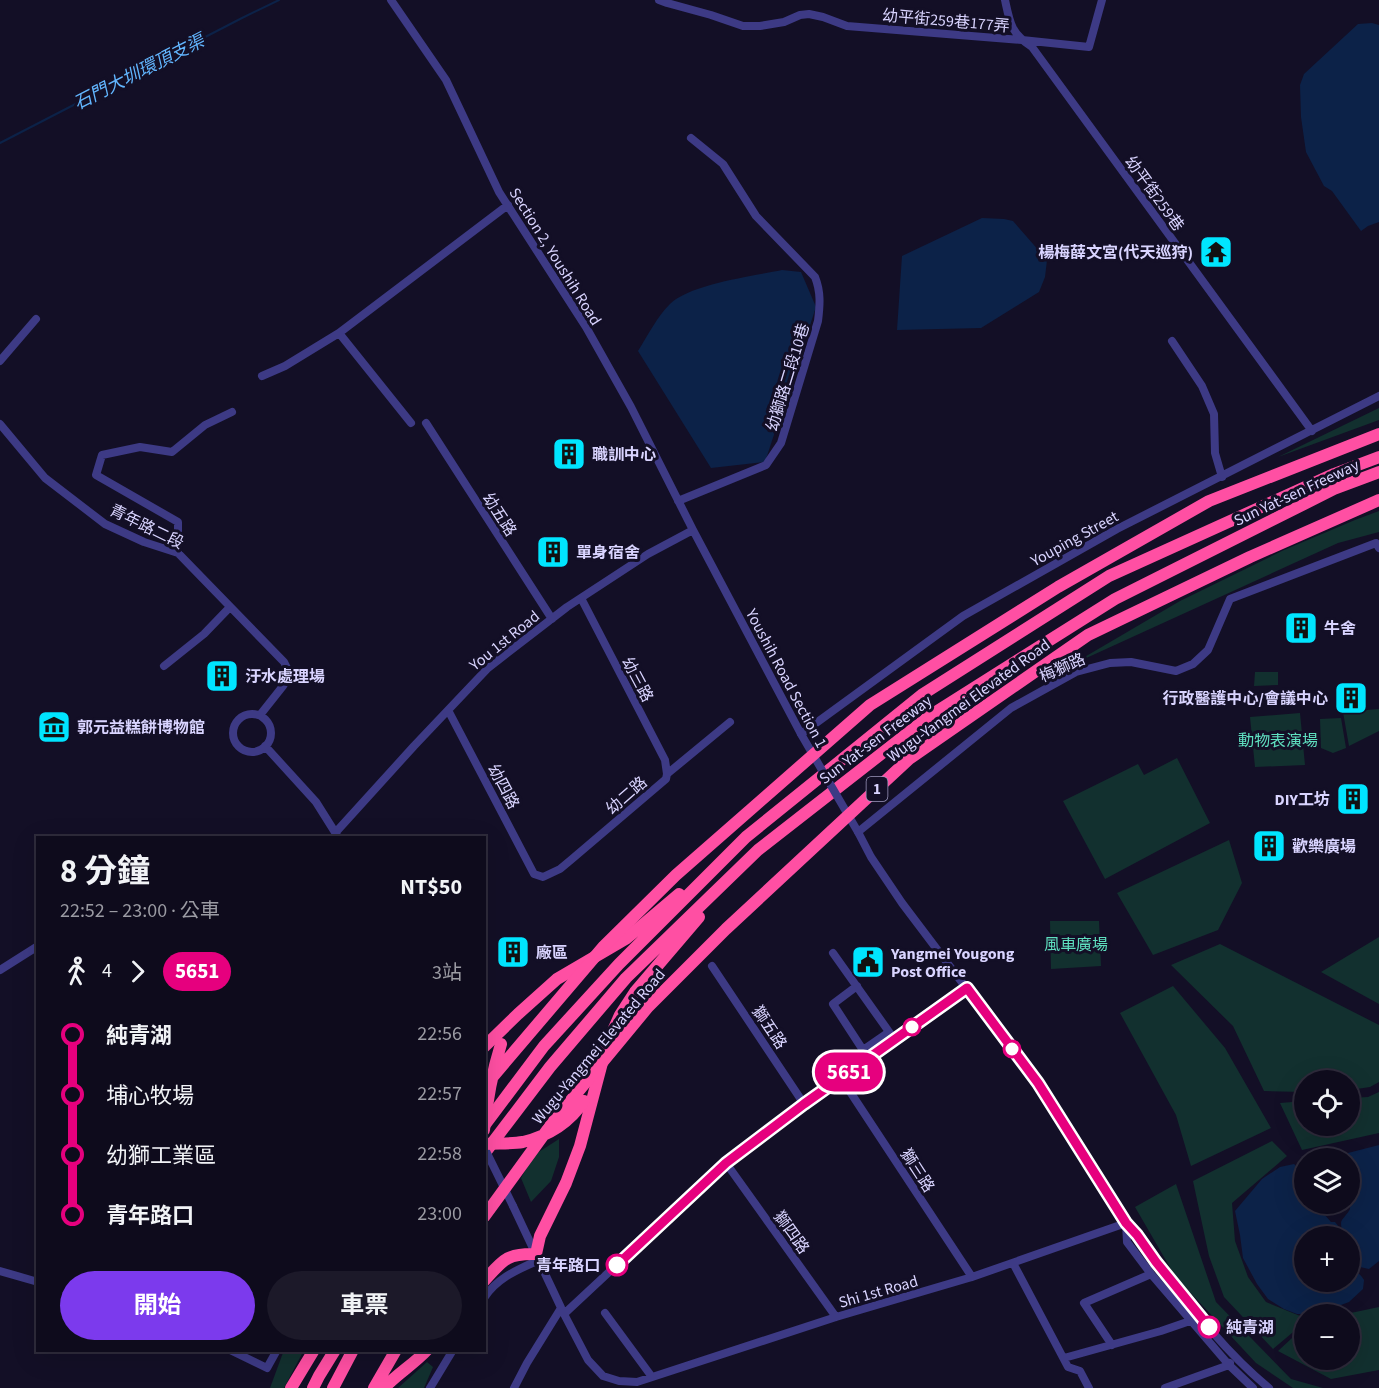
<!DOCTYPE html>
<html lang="zh-TW">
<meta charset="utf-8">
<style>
:root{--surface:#0e0b1c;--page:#1c1929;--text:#f1f3f6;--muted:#9b9ba3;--line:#2e2b3b;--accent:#7c3aed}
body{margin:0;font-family:"Source Sans 3","Noto Sans TC",sans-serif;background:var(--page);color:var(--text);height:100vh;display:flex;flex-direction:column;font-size:22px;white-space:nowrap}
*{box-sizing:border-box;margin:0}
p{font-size:20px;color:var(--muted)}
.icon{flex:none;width:33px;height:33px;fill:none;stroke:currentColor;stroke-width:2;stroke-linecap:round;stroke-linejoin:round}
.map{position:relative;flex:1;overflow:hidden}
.details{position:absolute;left:36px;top:836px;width:450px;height:516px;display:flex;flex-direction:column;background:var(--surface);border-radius:0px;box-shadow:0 6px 24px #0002,0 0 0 2px var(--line)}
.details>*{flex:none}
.badge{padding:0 12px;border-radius:20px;font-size:21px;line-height:39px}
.controls{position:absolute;left:1294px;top:1070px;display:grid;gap:12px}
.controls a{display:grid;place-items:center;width:66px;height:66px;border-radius:50%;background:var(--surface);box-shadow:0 6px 24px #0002,0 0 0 2px var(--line);font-size:30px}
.map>.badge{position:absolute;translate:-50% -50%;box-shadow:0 0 0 3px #fff}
.legs{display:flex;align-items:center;gap:9px;height:66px;padding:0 24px;font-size:20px}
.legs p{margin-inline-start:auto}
.overview{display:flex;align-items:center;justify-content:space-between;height:102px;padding:0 24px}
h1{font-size:33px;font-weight:700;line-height:45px}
.button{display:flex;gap:12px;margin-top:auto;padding:12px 24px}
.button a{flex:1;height:69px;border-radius:36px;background:var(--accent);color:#fff;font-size:24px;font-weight:700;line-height:69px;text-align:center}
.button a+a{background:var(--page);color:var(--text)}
ul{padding:0 24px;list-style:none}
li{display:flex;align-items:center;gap:21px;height:60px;font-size:22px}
li i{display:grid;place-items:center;width:9px;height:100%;margin:0 8px;background:currentColor}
li i::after{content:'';width:15px;height:15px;margin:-8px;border:4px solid;border-radius:50%;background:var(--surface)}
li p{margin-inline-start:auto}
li:first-child i{background:linear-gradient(#0000 50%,currentColor 0)}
li:last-child i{background:linear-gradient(currentColor 50%,#0000 0)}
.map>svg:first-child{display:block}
.green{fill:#12302f}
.water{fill:#0c2248}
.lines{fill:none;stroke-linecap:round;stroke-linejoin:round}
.stream{stroke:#0c2248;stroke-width:2}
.minor{stroke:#3d3a85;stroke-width:8}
.highway{stroke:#ff4fa3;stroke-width:12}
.minor-bridge{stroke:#3d3a85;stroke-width:8}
.highway-bridge{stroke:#ff4fa3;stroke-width:12}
.line-1-casing{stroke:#fff;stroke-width:14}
.line-1{stroke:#e6007e;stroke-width:9}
.stop-1-dot{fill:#fff;stroke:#e6007e;stroke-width:3}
.labels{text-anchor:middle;stroke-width:6;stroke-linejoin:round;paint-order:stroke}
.shield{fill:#130f26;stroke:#9e99be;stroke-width:1.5}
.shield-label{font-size:15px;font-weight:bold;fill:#d9d4ff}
.street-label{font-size:16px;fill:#d9d4ff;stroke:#130f26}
.poi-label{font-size:16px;font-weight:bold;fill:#d9d4ff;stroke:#130f26;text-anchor:start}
.park-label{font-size:16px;fill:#5fe0c0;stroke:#130f26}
.stop-label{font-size:16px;font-weight:bold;fill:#d9d4ff;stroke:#130f26;text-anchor:end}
.water-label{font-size:18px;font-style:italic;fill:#62b6ff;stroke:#130f26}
</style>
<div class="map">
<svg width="1379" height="1388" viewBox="0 0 1379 1388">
<rect width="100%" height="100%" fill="#130f26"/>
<!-- green -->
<path class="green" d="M1379,408v12l-101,37z
M1379,511v21l-41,11 -267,122 109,-64 104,-51 71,-30z
M1255,672h23v13l-24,1z
M1379,709v22l-30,15 -6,-34z
M1300,713l5,52 -50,2 -5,-50z
M1341,718l5,30 -13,5 -12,-5 -1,-29z
M1177,758l33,65 -105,56 -42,-78 75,-37 6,11z
M1229,840l13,43 -24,47 -65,25 -36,-62z
M1050,921h49l2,45 -50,3z
M1379,937v67l-58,-32z
M1220,944l159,81v57l-9,5 -20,3v-10h-45v12l-41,-1 -31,-65 -62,-61z
M1173,986l52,62 46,80 -80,38 -15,-51 -56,-102z
M1379,1092v41l-77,17 -22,-47 25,-2v24h45v-27l18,-1z
M559,1139v18l-8,24 -20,21 -10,-24 13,-23z
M1272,1141l15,15 -55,47 3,38 13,36 18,25 39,16v4l-32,27 -49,-52 -15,-41 -16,-75z
M1176,1184l40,118 75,77 32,9h-30l-37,-25 -81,-87 -40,-69z
M1379,1307v63l-48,9 -53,-28 27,-25v33h45v-45h-4z
M284,1350h20l-20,38h-14z
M427,1362l6,5 -9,21h-26z"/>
<!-- water -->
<path class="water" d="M1372,23l7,2v197l-11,4 -7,5 -29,-40 -8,-5 -18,-34 -5,-35 -1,-32 4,-11 54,-50z
M982,218l22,1 9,2 34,39 -2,17 -6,15 -58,36 -84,2 5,-74z
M782,270l19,2 15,35 -51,155 -54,6 -73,-117c10,-16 19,-34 32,-47 20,-20 83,-28 112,-34z
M1379,1145v116l-10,8 -9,-2 -7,-4 -3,-8v-19l-8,-1c1,-5 -1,-7 -1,-12 0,-4 7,-9 9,-14v-51h-34l12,-4 20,-1z
M1294,1164l11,11v28h20l-1,11 7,8h4l4,5v9h-34v45h45v-10c6,-1 11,4 14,9l-1,9 -14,13 -32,12h-20l-13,-5 -16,-10 -11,-15 -14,-26 -3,-23 -5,-24 27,-32 18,-12z"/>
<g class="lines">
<!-- stream -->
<path class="stream" d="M0,143l242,-125 37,-18"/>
<!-- minor -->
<path class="minor" d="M391,0l55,80 53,112 87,135 45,80 62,123 108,204 162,-118 154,-87 262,-133
M659,0l8,3 44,12 32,11h17l24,-4 16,-7 9,-1 14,3 24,9 175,14 67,7 13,-47
M1005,0c5,24 6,33 27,47l280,384
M339,333l72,90
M1172,341l30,45 12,28 1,39 7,24
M0,361l36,-42
M262,376l23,-10 54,-33 169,-128
M426,423l126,196
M0,424l45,54 60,46 39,18 34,11 106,109 6,12 -7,12 -23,29
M678,501l88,-36 15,-22 37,-122c2,-16 3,-29 -3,-44l-59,-61 -33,-52 -32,-26
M178,553v-31l-82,-47 6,-20 38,-8 32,5 33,-27 27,-13
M581,598l84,162 2,14
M164,666l40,-32 26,-27
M448,710l86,164 9,3 17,-8 12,-10 94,-80 1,-5 63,-52
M233 733a19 19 0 1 1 38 0a19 19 0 1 1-38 0Z
M265,746l51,56 22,35
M336,832l78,-86 74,-78 79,-61 81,-53 45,-24
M833,953l59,83
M712,966l92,138
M0,970l38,-24
M857,986l-24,18 30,46 26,-18
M841,1078l131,199
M726,1163l110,154
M513,1206l51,108 24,46 15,16 16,5 18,1 199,-65 136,-40 154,-54
M1126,1223l1,19 24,32 78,91 24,23
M1013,1263l55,104 12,4 9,17
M0,1271l38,11
M484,1298c13,-20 33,-28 55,-38
M605,1313l47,64
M564,1314l162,-151 78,-59 163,-116
M1112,1345l-28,-42 67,-29
M230,1350l37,18 10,-18
M1064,1358l97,-27 29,-10
M430,1388l23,-38
M514,1388l13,-25 34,-55
M1165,1388l64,-23 1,-2
M1269,1388c-43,-35 -78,-81 -112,-125 -10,-14 -20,-28 -31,-40l-88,-140 -136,-180 -31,-46 -13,-25 153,-124 65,-36 34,-9 21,-1 45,9 17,-7 15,-14 22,-51 146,-56 3,5"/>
<!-- highway -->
<path class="highway" d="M484,1047l34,-33 39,-35 70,-41 52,-44
M484,1126l60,-80 75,-82 127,-127 177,-143 186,-118 225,-102 45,-17
M487,1150l63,-83 76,-89 132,-128 173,-135 184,-116 219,-110 45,-17
M484,1281c19,-21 23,-28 52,-27l4,-18 26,-53 14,-37 27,-102 13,-29 15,-23 64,-75
M291,1388l23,-38
M313,1388l6,-12 16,-26
M333,1388l20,-38
M374,1388l22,-38
M384,1388c13,-14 30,-24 43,-38"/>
<!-- minor-bridge -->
<path class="minor-bridge" d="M801,734l57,98
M484,1147l29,59"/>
<!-- highway-bridge -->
<path class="highway-bridge" d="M484,1087l120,-141 72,-71 194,-170 188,-118 151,-86 170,-67
M484,1130c3,-30 8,-57 17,-86
M484,1144c13,-1 27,0 39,-2 25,-6 47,-20 61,-41
M484,1217l69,-95 95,-115 78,-78 183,-170 179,-124 162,-78 129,-57"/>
</g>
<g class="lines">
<!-- line-1 casing -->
<g class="line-1-casing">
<path id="line-1" d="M617,1265l109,-102 78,-59 163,-116 71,95 88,140 11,12 19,27 53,65"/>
</g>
<!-- line-1 -->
<use href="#line-1" class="line-1"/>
</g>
<!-- icons -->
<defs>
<g id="temple-square" transform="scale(1.725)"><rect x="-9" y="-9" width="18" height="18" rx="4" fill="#00e5ff" stroke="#130f26"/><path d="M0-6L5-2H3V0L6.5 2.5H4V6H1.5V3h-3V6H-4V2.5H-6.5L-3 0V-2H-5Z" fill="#111"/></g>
<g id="building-square" transform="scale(1.725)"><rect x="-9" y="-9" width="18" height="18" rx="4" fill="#00e5ff" stroke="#130f26"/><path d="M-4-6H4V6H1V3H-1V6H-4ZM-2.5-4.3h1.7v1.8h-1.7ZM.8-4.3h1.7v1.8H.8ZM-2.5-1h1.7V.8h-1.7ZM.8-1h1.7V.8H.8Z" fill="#111"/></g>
<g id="museum-square" transform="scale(1.725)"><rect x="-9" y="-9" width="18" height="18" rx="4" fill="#00e5ff" stroke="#130f26"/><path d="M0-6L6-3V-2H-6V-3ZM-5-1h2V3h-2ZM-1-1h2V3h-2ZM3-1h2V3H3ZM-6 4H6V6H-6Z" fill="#111"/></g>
<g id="civic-square" transform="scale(1.725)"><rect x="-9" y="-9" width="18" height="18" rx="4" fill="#00e5ff" stroke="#130f26"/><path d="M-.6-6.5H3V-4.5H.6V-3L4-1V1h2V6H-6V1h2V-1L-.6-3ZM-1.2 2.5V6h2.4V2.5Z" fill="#111"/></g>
</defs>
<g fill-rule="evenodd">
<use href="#temple-square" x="1216" y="252"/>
<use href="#building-square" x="569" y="454"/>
<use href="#building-square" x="553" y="552"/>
<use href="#building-square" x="1301" y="628"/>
<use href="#building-square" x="222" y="676"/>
<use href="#building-square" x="1351" y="698"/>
<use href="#museum-square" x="54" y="727"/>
<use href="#building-square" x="1353" y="799"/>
<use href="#building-square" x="1269" y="846"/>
<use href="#building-square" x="513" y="952"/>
<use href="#civic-square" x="868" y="962"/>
</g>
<!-- markers -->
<g class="stop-1-dot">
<circle cx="912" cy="1027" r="8"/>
<circle cx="1012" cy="1049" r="8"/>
<circle cx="617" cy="1265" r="10"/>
<circle cx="1209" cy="1327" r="10"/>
</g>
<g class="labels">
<!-- shield labels -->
<rect class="shield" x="866.5" y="777" width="21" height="24" rx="4.5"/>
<g class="shield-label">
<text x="877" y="794">1</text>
</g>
<!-- street labels -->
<g class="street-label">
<text transform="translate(946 20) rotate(5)" y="6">幼平街259巷177弄</text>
<text transform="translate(1155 193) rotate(54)" y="6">幼平街259巷</text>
<text transform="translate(556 256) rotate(58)" y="6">Section 2, Youshih Road</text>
<text transform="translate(787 377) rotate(-73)" y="6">幼獅路二段10巷</text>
<text transform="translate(1296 492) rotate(-25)" y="6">Sun Yat-sen Freeway</text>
<text transform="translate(500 514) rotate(57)" y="6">幼五路</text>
<text transform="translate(147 526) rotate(26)" y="6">青年路二段</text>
<text transform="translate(1074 538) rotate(-29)" y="6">Youping Street</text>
<text transform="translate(504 640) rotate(-39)" y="6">You 1st Road</text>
<text transform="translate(1062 667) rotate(-24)" y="6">梅獅路</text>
<text transform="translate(787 678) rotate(62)" y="6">Youshih Road Section 1</text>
<text transform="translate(638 679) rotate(62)" y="6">幼三路</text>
<text transform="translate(968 700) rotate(-36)" y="6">Wugu-Yangmei Elevated Road</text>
<text transform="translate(875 739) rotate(-37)" y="6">Sun Yat-sen Freeway</text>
<text transform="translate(504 786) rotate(62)" y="6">幼四路</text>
<text transform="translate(626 795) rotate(-41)" y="6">幼二路</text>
<text transform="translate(770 1027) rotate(56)" y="6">獅五路</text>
<text transform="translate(598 1046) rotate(-50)" y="6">Wugu-Yangmei Elevated Road</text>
<text transform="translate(918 1170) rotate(57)" y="6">獅三路</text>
<text transform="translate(792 1232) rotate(54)" y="6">獅四路</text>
<text transform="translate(878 1291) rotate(-16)" y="6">Shi 1st Road</text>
</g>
<!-- poi labels -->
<g class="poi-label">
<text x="1193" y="258" text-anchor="end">楊梅薛文宮(代天巡狩)</text>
<text x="592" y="460">職訓中心</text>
<text x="576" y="558">單身宿舍</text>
<text x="1324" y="634">牛舍</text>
<text x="245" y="682">汙水處理場</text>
<text x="1328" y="704" text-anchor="end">行政醫護中心/會議中心</text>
<text x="77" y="733">郭元益糕餅博物館</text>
<text x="1330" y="805" text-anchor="end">DIY工坊</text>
<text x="1292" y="852">歡樂廣場</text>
<text x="536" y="958">廠區</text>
<text x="891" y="959">Yangmei Yougong<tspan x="891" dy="18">Post Office</tspan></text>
</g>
<!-- park labels -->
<g class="park-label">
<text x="1278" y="746">動物表演場</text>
<text x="1076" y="950">風車廣場</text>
</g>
<!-- stop labels -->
<g class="stop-label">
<text x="600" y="1271">青年路口</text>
<text x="1226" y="1333" text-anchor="start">純青湖</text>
</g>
<!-- water labels -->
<g class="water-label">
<text transform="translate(139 72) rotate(-27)" y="6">石門大圳環頂支渠</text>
</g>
</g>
</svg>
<div class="controls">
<a><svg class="icon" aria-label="locate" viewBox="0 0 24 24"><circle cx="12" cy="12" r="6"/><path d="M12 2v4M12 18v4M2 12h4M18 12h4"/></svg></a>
<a><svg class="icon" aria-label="layers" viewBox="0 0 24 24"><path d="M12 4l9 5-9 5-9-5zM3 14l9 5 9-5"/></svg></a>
<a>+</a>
<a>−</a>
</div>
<b class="badge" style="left:849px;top:1072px;background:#e6007e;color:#fff">5651</b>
<section class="details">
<div class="overview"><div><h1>8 分鐘</h1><p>22:52 – 23:00 · 公車</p></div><b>NT$50</b></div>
<div class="legs"><svg class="icon" aria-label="walk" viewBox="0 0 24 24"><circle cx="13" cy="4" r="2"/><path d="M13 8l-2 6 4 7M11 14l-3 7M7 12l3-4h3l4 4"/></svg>4<svg class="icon" aria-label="forward" viewBox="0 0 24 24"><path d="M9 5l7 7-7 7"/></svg><b class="badge" style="background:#e6007e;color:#fff">5651</b><p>3站</p></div>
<ul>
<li><i style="color:#e6007e"></i><b>純青湖</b><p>22:56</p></li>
<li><i style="color:#e6007e"></i><span>埔心牧場</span><p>22:57</p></li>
<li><i style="color:#e6007e"></i><span>幼獅工業區</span><p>22:58</p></li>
<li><i style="color:#e6007e"></i><b>青年路口</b><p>23:00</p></li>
</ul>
<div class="button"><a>開始</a><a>車票</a></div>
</section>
</div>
